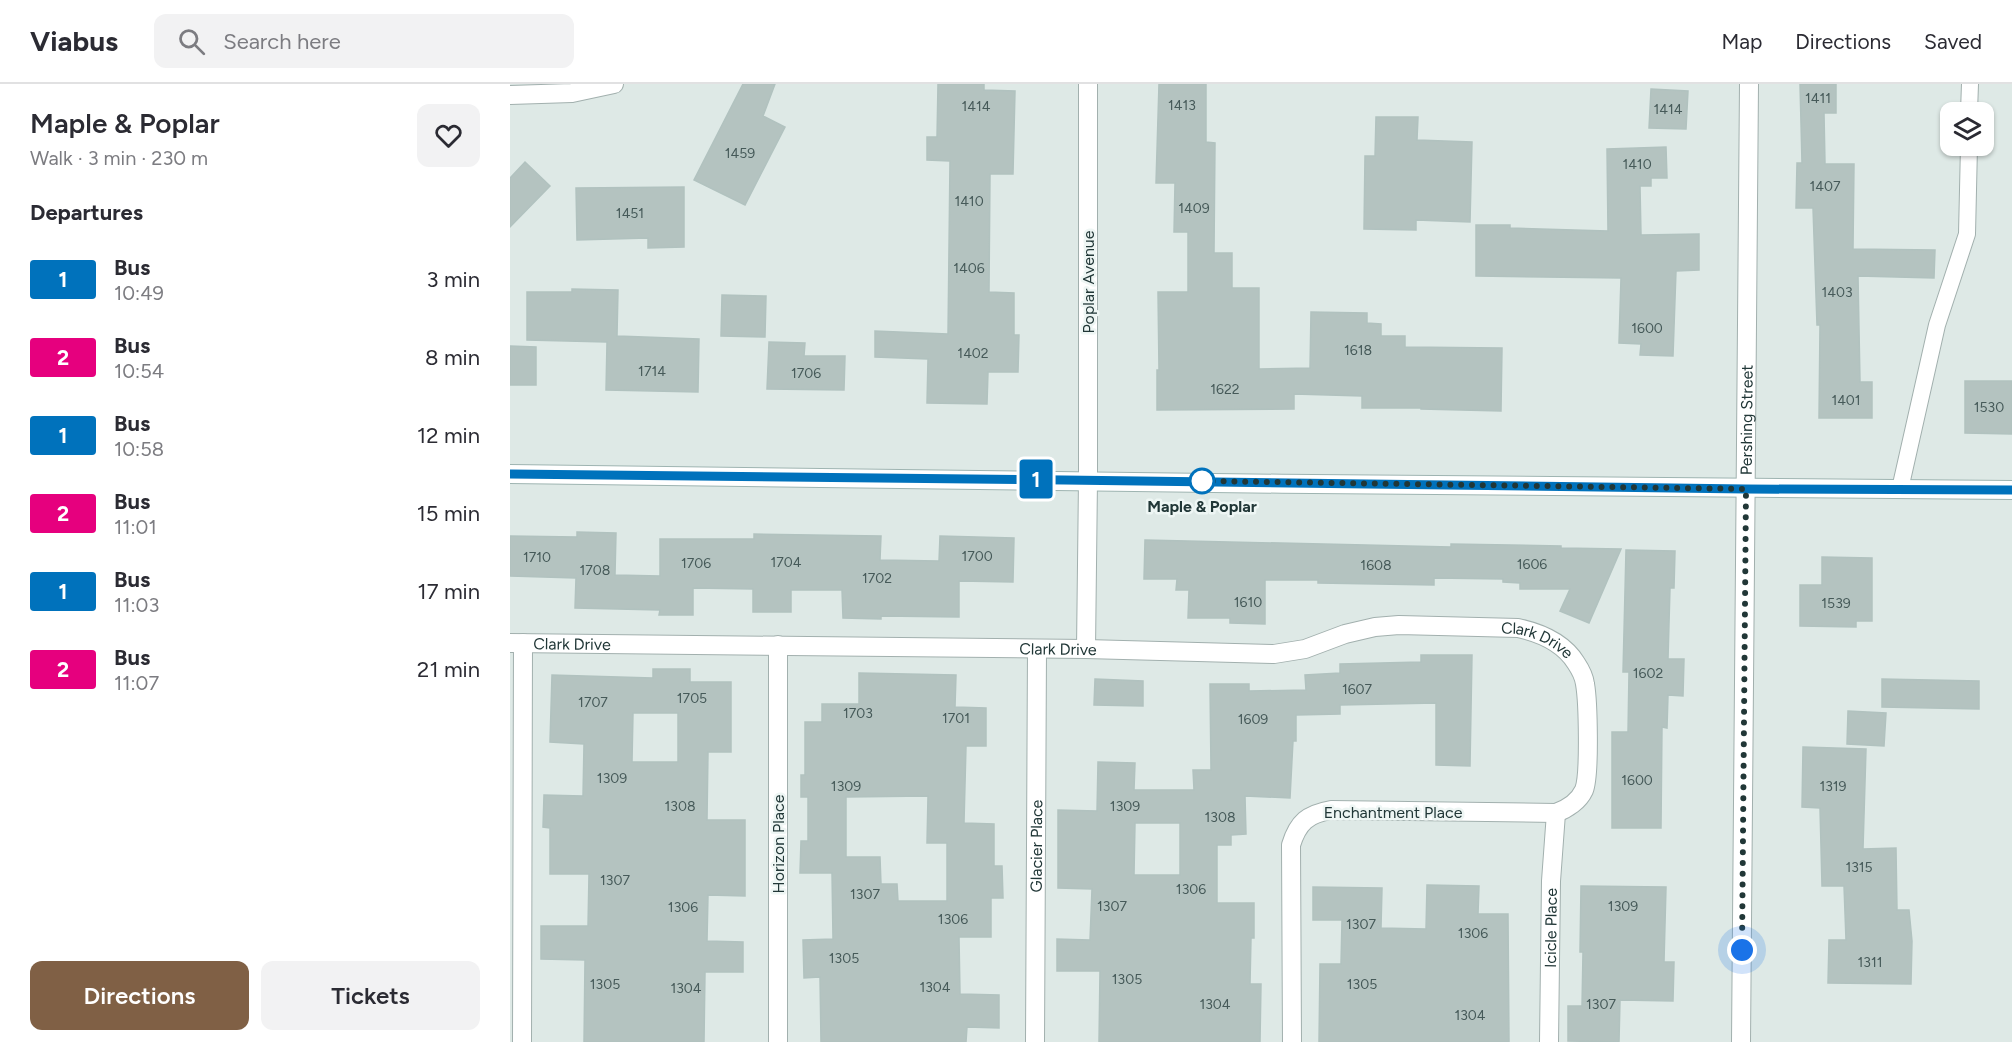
<!DOCTYPE html>
<meta charset="utf-8">
<style>
:root{--surface:#fff;--page:#f2f2f3;--text:#2b2b33;--muted:#7c7c81;--line:#e1e1e2;--accent:#806045}
body{margin:0;font-family:Figtree,sans-serif;background:var(--page);color:var(--text);height:100vh;display:flex;flex-direction:column;font-size:22px;white-space:nowrap}
*{box-sizing:border-box;margin:0}
p{font-size:20px;color:var(--muted)}
.icon{flex:none;width:33px;height:33px;fill:none;stroke:currentColor;stroke-width:2;stroke-linecap:round;stroke-linejoin:round}
.map{position:relative;flex:1;overflow:hidden}
.sheet{display:flex;flex-direction:column;background:var(--surface);width:510px}
.sheet>*{flex:none}
.badge{padding:0 12px;border-radius:4px;font-size:21px;line-height:39px}
.controls{position:absolute;left:1430px;top:18px;display:grid;gap:12px}
.controls a{display:grid;place-items:center;width:54px;height:54px;border-radius:12px;background:var(--surface);box-shadow:0 2px 4px #0004;font-size:30px}
.you{position:absolute;width:30px;height:30px;margin:-15px;border:4px solid #fff;border-radius:50%;background:#1a73e8;box-shadow:0 0 0 9px #1a73e833}
.map>.badge{position:absolute;translate:-50% -50%;box-shadow:0 0 0 3px #fff}
h2{padding:0 30px;font-size:22px;line-height:54px}
.round{display:grid;place-items:center;flex:none;width:63px;height:63px;border-radius:12px;background:var(--page)}
.head{display:flex;align-items:center;justify-content:space-between;height:102px;padding:0 30px}
h1{font-size:28px;font-weight:600;line-height:45px}
.primary-button{display:flex;gap:12px;margin-top:auto;padding:12px 30px}
.primary-button a{flex:1;height:69px;border-radius:12px;background:var(--accent);color:#fff;font-size:24px;font-weight:600;line-height:69px;text-align:center}
.primary-button a+a{background:var(--page);color:var(--text)}
ul{padding:0;list-style:none}
li{display:flex;align-items:center;gap:18px;height:78px;padding:0 30px}
li div{flex:1}
li b{display:block;font-size:22px}
li em{font-style:normal}
li .badge{min-width:66px;font-weight:700;text-align:center}
header{display:flex;align-items:center;gap:36px;box-sizing:border-box;height:84px;padding:0 30px;background:var(--surface);border-bottom:2px solid var(--line)}
header strong{font-size:28px}
nav{display:flex;gap:33px;margin-inline-start:auto;font-size:21px}
.search{width:420px;height:54px;background:var(--page);display:flex;align-items:center;gap:15px;box-sizing:border-box;padding:0 21px;border-radius:12px;color:var(--muted);font-size:22px}
main{display:flex;flex:1;min-height:0}
.map>svg:first-child{display:block}
.building{fill:#b4c3c0;stroke:#b1c2bf;stroke-width:1.5;fill-rule:evenodd}
.lines{fill:none;stroke-linecap:round;stroke-linejoin:round}
.lane-casing{stroke:#a2b0ae;stroke-width:18}
.street-casing{stroke:#a2b0ae;stroke-width:20}
.secondary-casing{stroke:#9eb4b1;stroke-width:20}
.lane{stroke:#fff;stroke-width:16}
.street{stroke:#fff;stroke-width:18}
.secondary{stroke:#fff;stroke-width:18}
.line-casing{stroke:#fff;stroke-width:14}
.line{stroke:#0072bc;stroke-width:9}
.walk{stroke:#213737;stroke-width:6;stroke-dasharray:0 10.8}
.stop-dot{fill:#fff;stroke:#0072bc;stroke-width:3}
.labels{text-anchor:middle;stroke-width:5;stroke-linejoin:round;paint-order:stroke}
.number-label{font-size:14px;fill:#465a59}
.street-label{font-size:16px;fill:#213737;stroke:#eef6f4}
.stop-label{font-size:16px;font-weight:bold;fill:#213737;stroke:#eef6f4}
</style>
<header>
<strong>Viabus</strong>
<div class="search"><svg class="icon" aria-label="search" viewBox="0 0 24 24"><circle cx="10" cy="10" r="6"/><path d="M15 15l6 6"/></svg>Search here</div>
<nav><a>Map</a><a>Directions</a><a>Saved</a></nav>
</header>
<main>
<section class="sheet">
<div class="head"><div><h1>Maple &amp; Poplar</h1><p>Walk · 3 min · 230 m</p></div><a class="round"><svg class="icon" aria-label="heart" viewBox="0 0 24 24"><path d="M12 20l-8-8c-3-5 5-10 8-4 3-6 11-1 8 4z"/></svg></a></div>
<h2>Departures</h2>
<ul>
<li><span class="badge" style="background:#0072bc;color:#fff">1</span><div><b>Bus</b><p>10:49</p></div><em>3 min</em></li>
<li><span class="badge" style="background:#e6007e;color:#fff">2</span><div><b>Bus</b><p>10:54</p></div><em>8 min</em></li>
<li><span class="badge" style="background:#0072bc;color:#fff">1</span><div><b>Bus</b><p>10:58</p></div><em>12 min</em></li>
<li><span class="badge" style="background:#e6007e;color:#fff">2</span><div><b>Bus</b><p>11:01</p></div><em>15 min</em></li>
<li><span class="badge" style="background:#0072bc;color:#fff">1</span><div><b>Bus</b><p>11:03</p></div><em>17 min</em></li>
<li><span class="badge" style="background:#e6007e;color:#fff">2</span><div><b>Bus</b><p>11:07</p></div><em>21 min</em></li>
</ul>
<div class="primary-button"><a>Directions</a><a>Tickets</a></div>
</section>
<div class="map">
<svg width="1502" height="958" viewBox="0 0 1502 958">
<rect width="100%" height="100%" fill="#dee9e6"/>
<!-- building -->
<path class="building" d="M233,0h32l-12,32 22,11 -40,78 -51,-25z
M428,0h46v6l31,1 -2,83h-23l-1,118 25,1v42h5l-1,37h-30l-1,32 -60,-1 1,-44 -53,-2v-26l73,3 2,-173 -23,-1v-23h10z
M649,0h47v58l9,1 -1,110h18v35h27v81l51,-1 1,-56 56,1v10l14,1v12h24v11l97,1 -1,63 -80,-2v-1h-59v-12l-68,-2v15l-137,1v-40h2l-1,-78h30v-60h-14l1,-49h-19z
M1290,0h36v29h-12l1,51h29l-1,85 82,1 -1,28 -76,-2 2,106h12v36h-53l1,-93h-3l-4,-117h-17l1,-45h5z
M1141,5l37,2 -2,38 -37,-1z
M866,33h42l-1,23 55,2 -2,80 -54,-2v10l-52,-1 1,-73h10z
M1156,63l1,31h-16v8h-11l1,49 58,-1v36l-23,1 -3,85 -33,-1 1,-11 -22,-1 2,-65 -145,-2v-51h34v3l98,3 -1,-82z
M15,78l25,24 -40,41v-49z
M174,103v60l-36,1v-10l-71,2 -1,-52z
M62,205l46,1 -1,46 82,3 -1,53 -92,-2 1,-48 -80,-2v-48h45z
M212,211l44,1 -1,41 -44,-1z
M259,258l36,1 -1,13h41l-1,34 -77,-1z
M0,262l26,1v38h-26z
M1455,297h47v53l-47,-1z
M67,448l39,1 -1,42 45,1v-37h94v-5l127,2 -1,24 59,1 1,-25 74,2 -1,44 -54,-1v36l-78,-1v3l-38,-1 -1,-28h-51v22h-38v-23l-60,-1v27h-34l1,-5 -85,-2 1,-30 -66,-2v-40l67,1z
M635,456l306,7v-3l110,2v2l60,1 -32,74 -29,-12 10,-22h-50v-6l-17,-1v-3l-69,-1v7l-116,-2v-3h-53v44l-35,-1v-5h-42l1,-28h-13l1,-11h-33z
M1116,466l49,1 -1,37h-4l-2,71h16l-1,37 -15,-1 -1,33 -5,-1 -1,101h-49v-96h16l1,-60h-6z
M1312,473l50,1v63h-16v6l-56,-1v-41h22z
M911,571h51l-2,111 -34,-1v-62l-96,2v9l-44,1v26h-3l-3,57 -45,-2 1,38 -15,1v10h-14v58h37v35h-3l-1,46h11l-1,58h-161l1,-71h-43v-32l33,1 2,-51 -34,-1v-78l39,1 1,-49 37,1 -1,27h60l-1,-20h18l-1,-86h39v7l57,-1 -1,-15 35,-2v-9l81,-2zM625,739h45v52h-46z
M143,585h37v13h41v70h-23l-1,68h38v76l-37,-1 -1,46 36,1v30h-38l-1,70h-120l1,-82 -44,-1v-33h47l1,-52h-39v-46l-7,-1 1,-32 39,1 1,-52 -34,-2 2,-67 101,3zM123,629h45v49h-46z
M349,589l97,2 -1,32 31,1v38h-20l-2,77 30,1v42h8l1,32h-12v39h-32l1,57 39,1v33l-32,-1 -1,15h-145l-1,-65 -16,1 -1,-38 30,-1 -1,-66h-32l1,-32h7v-44h-7v-22h4v-53h17v-18h37zM418,712l-1,47h20v58h-49l-1,-17h-16l-1,-27h-34v-60z
M585,595l48,2v25l-49,-1z
M1372,595l97,2v28l-97,-2z
M1338,627l38,2 -2,33 -37,-2z
M1293,663l63,2 -3,100 33,-1 1,62h12l3,31 -1,43 -83,-1 1,-43h17l-2,-54h-22l-2,-78 -18,-1z
M917,801l52,1 -1,28h30l1,128h-190l1,-78h21l1,-44h-29v-33l69,1 -1,40 45,1z
M1071,802l85,1 -2,75h10l-1,39 -53,-1 -1,42 -51,-1v-35h14l1,-54h-3z"/>
<g class="lines">
<!-- lane casing -->
<g class="lane-casing">
<path id="lane" d="M1459,28l1,-28
M1390,405l37,-164 30,-91 2,-88"/>
</g>
<!-- street casing -->
<g class="street-casing">
<g id="street">
<path d="M0,11l62,-2 42,-9"/>
<path id="s1" d="M0,559l576,6 188,5 31,-5 40,-15 30,-7 24,-2 119,3c23,5 45,14 58,35 4,6 8,13 9,21 3,17 5,91 -1,106 -5,11 -17,19 -28,23l-225,-3c-23,4 -33,12 -40,35l1,197"/>
<path d="M268,561v397"/>
<path d="M576,565l2,-169v-396"/>
<path d="M12,958l1,-399"/>
<path id="s2" d="M525,958l2,-392"/>
<path id="s3" d="M1039,958l2,-161 5,-68"/>
<path id="s4" d="M1231,958l8,-958"/>
</g>
</g>
<!-- secondary casing -->
<g class="secondary-casing">
<path id="secondary" d="M0,390c501,5 1001,15 1502,16"/>
</g>
<!-- lane -->
<use href="#lane" class="lane"/>
<!-- street -->
<use href="#street" class="street"/>
<!-- secondary -->
<use href="#secondary" class="secondary"/>
</g>
<g class="lines">
<!-- line casing -->
<g class="line-casing">
<path id="line" d="M0,390l554,6 682,9 266,1"/>
</g>
<!-- line -->
<use href="#line" class="line"/>
<!-- walk -->
<path class="walk" d="M692,397l544,8 -4,461"/>
</g>
<!-- markers -->
<circle class="stop-dot" cx="692" cy="397" r="12"/>
<g class="labels">
<!-- number labels -->
<g class="number-label">
<text x="1308" y="19">1411</text>
<text x="672" y="26">1413</text>
<text x="466" y="27">1414</text>
<text x="1158" y="30">1414</text>
<text x="230" y="74">1459</text>
<text x="1127" y="85">1410</text>
<text x="1315" y="107">1407</text>
<text x="459" y="122">1410</text>
<text x="684" y="129">1409</text>
<text x="120" y="134">1451</text>
<text x="459" y="189">1406</text>
<text x="1327" y="213">1403</text>
<text x="1137" y="249">1600</text>
<text x="848" y="271">1618</text>
<text x="463" y="274">1402</text>
<text x="142" y="292">1714</text>
<text x="296" y="294">1706</text>
<text x="715" y="310">1622</text>
<text x="1336" y="321">1401</text>
<text x="1479" y="328">1530</text>
<text x="467" y="477">1700</text>
<text x="27" y="478">1710</text>
<text x="276" y="483">1704</text>
<text x="186" y="484">1706</text>
<text x="1022" y="485">1606</text>
<text x="866" y="486">1608</text>
<text x="85" y="491">1708</text>
<text x="367" y="499">1702</text>
<text x="738" y="523">1610</text>
<text x="1326" y="524">1539</text>
<text x="1138" y="594">1602</text>
<text x="847" y="610">1607</text>
<text x="182" y="619">1705</text>
<text x="83" y="623">1707</text>
<text x="348" y="634">1703</text>
<text x="446" y="639">1701</text>
<text x="743" y="640">1609</text>
<text x="102" y="699">1309</text>
<text x="1127" y="701">1600</text>
<text x="336" y="707">1309</text>
<text x="1323" y="707">1319</text>
<text x="170" y="727">1308</text>
<text x="615" y="727">1309</text>
<text x="710" y="738">1308</text>
<text x="1349" y="788">1315</text>
<text x="105" y="801">1307</text>
<text x="681" y="810">1306</text>
<text x="355" y="815">1307</text>
<text x="602" y="827">1307</text>
<text x="1113" y="827">1309</text>
<text x="173" y="828">1306</text>
<text x="443" y="840">1306</text>
<text x="851" y="845">1307</text>
<text x="963" y="854">1306</text>
<text x="334" y="879">1305</text>
<text x="1360" y="883">1311</text>
<text x="617" y="900">1305</text>
<text x="95" y="905">1305</text>
<text x="852" y="905">1305</text>
<text x="425" y="908">1304</text>
<text x="176" y="909">1304</text>
<text x="705" y="925">1304</text>
<text x="1091" y="925">1307</text>
<text x="960" y="936">1304</text>
</g>
<!-- street labels -->
<g class="street-label">
<text transform="translate(578 198) rotate(-90)" y="6">Poplar Avenue</text>
<text dy="6" stroke="none"><textPath href="#s4" startOffset="622">Pershing Street</textPath></text>
<text dy="6" stroke="none"><textPath href="#s1" startOffset="62">Clark Drive</textPath></text>
<text dy="6" stroke="none"><textPath href="#s1" startOffset="1034">Clark Drive</textPath></text>
<text dy="6" stroke="none"><textPath href="#s1" startOffset="548">Clark Drive</textPath></text>
<text x="883" y="734">Enchantment Place</text>
<text transform="translate(268 760) rotate(-90)" y="6">Horizon Place</text>
<text dy="6" stroke="none"><textPath href="#s2" startOffset="196">Glacier Place</textPath></text>
<text dy="6" stroke="none"><textPath href="#s3" startOffset="114">Icicle Place</textPath></text>
</g>
<!-- stop labels -->
<g class="stop-label">
<text x="692" y="428">Maple &amp; Poplar</text>
</g>
</g>
</svg>
<div class="controls">
<a><svg class="icon" aria-label="layers" viewBox="0 0 24 24"><path d="M12 4l9 5-9 5-9-5zM3 14l9 5 9-5"/></svg></a>
</div>
<div class="you" style="left:1232px;top:866px"></div>
<b class="badge" style="left:526px;top:395px;background:#0072bc;color:#fff">1</b>
</div>
</main>
